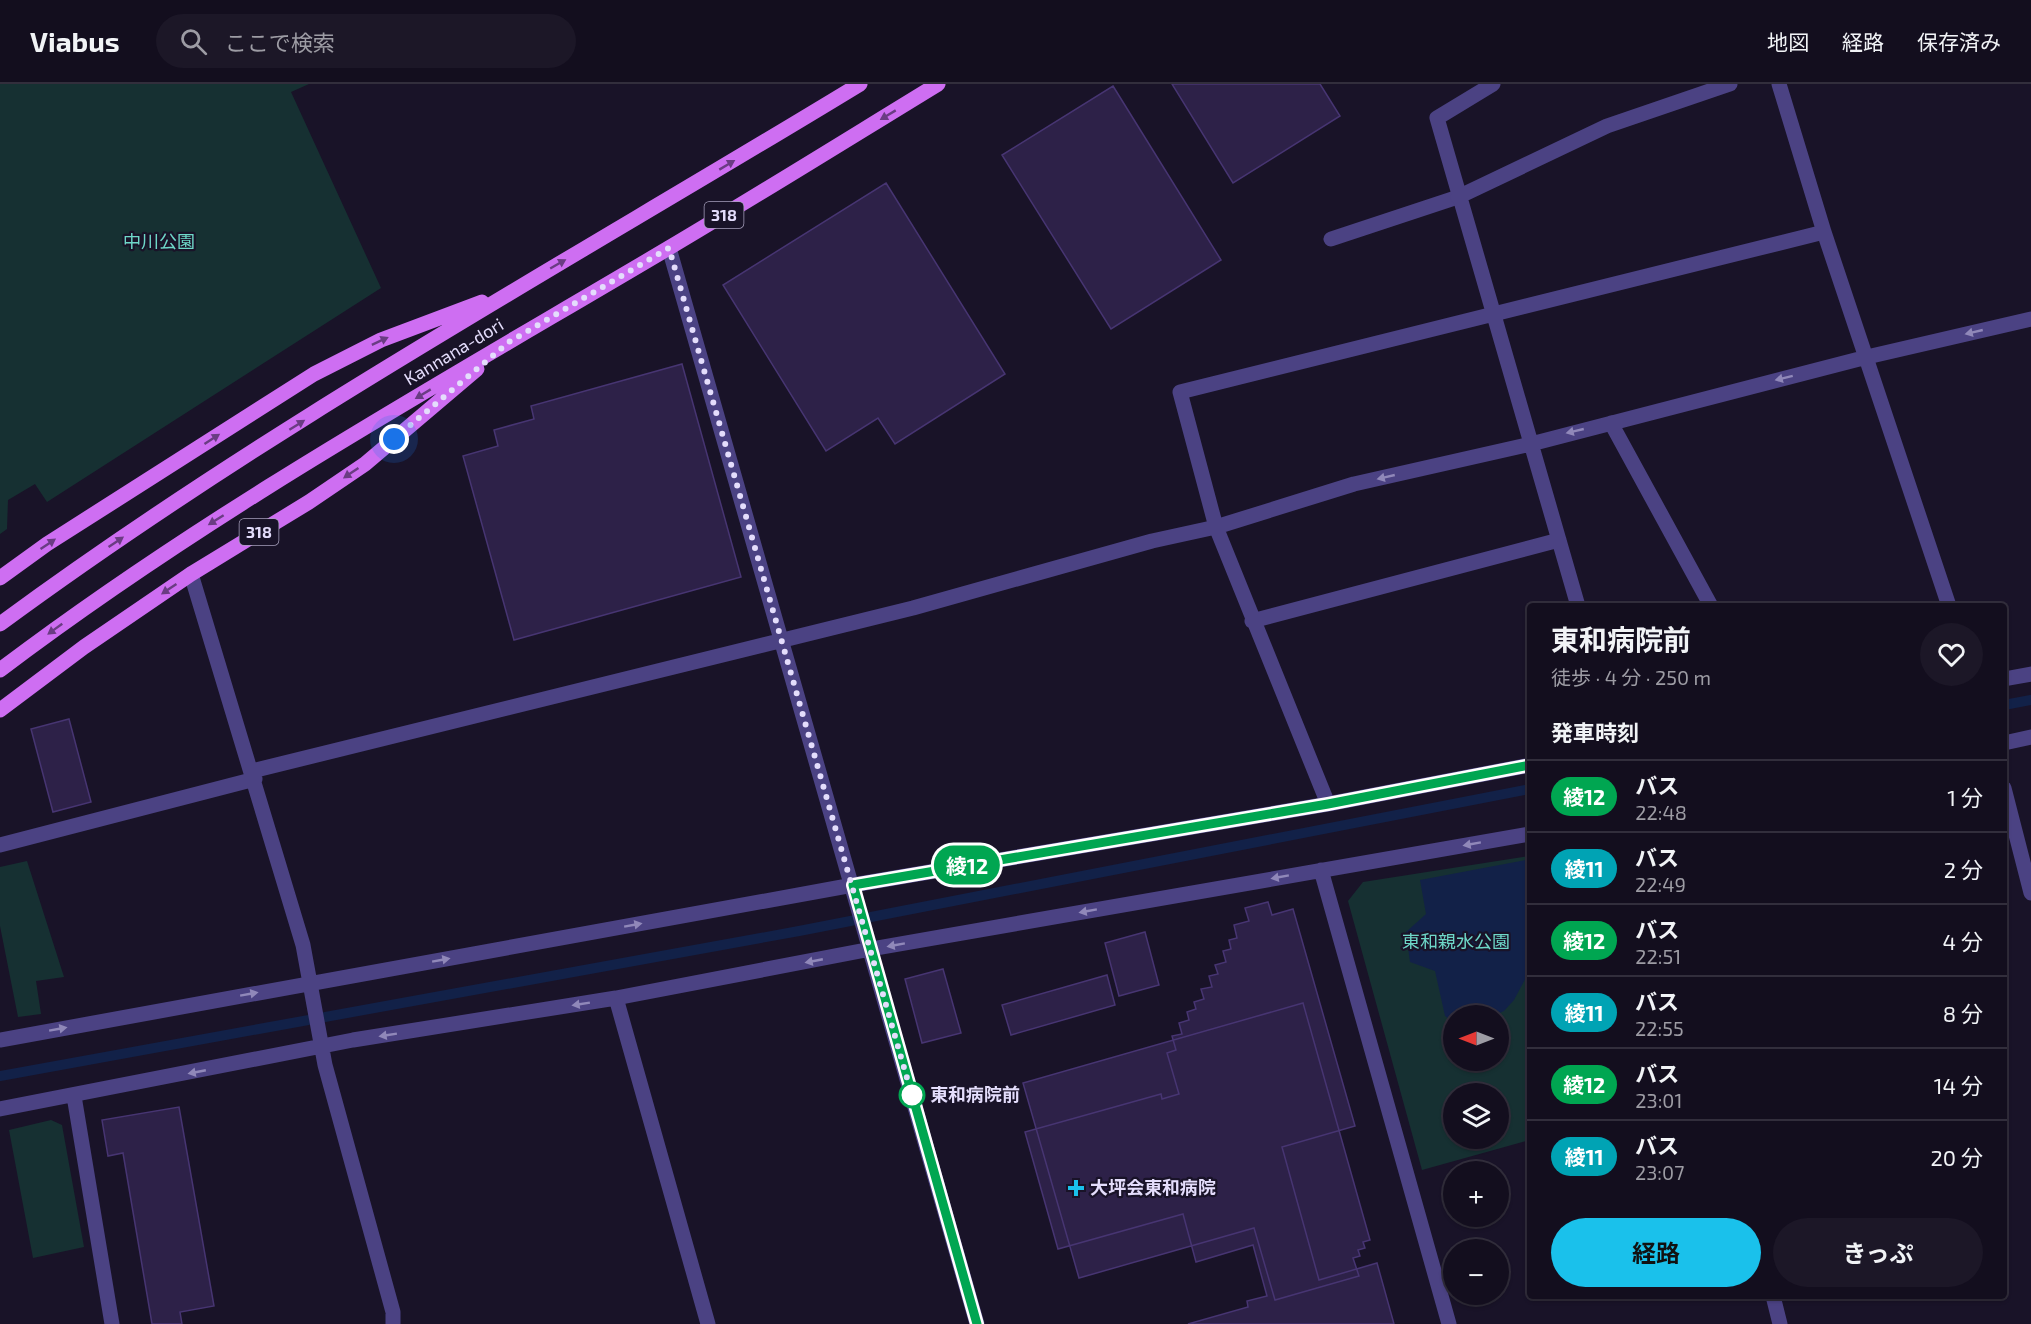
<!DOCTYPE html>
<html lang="ja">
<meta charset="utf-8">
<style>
:root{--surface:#130e1e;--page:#1c1727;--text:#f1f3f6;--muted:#9d9ca4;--line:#322e3c;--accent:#1ac1eb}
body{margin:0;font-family:"Exo 2","Noto Sans JP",sans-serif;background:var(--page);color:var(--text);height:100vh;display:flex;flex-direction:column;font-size:22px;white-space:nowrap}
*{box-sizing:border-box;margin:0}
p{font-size:20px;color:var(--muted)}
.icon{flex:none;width:33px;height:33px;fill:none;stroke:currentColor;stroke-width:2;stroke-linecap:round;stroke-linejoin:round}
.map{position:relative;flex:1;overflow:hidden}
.panel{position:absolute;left:1527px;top:519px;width:480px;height:696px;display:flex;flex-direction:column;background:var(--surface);border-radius:6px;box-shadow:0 2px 4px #0004,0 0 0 2px var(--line)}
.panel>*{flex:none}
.badge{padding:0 12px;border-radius:20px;font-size:21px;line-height:39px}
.needle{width:39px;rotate:270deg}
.controls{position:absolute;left:1443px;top:921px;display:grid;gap:12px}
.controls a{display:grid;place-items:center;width:66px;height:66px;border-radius:50%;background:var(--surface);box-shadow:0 2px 4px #0004,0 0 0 2px var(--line);font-size:30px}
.you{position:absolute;width:30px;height:30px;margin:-15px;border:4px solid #fff;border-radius:50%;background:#1a73e8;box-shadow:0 0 0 9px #1a73e833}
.map>.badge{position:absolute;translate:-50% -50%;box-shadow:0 0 0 3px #fff}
h2{padding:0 24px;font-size:22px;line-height:54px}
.round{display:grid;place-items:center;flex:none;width:63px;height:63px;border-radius:32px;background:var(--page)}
.headline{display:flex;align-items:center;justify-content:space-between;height:102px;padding:0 24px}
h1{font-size:28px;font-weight:700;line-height:45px}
.button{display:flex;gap:12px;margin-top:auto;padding:12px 24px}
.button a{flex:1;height:69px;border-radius:36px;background:var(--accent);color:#111;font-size:24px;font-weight:700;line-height:69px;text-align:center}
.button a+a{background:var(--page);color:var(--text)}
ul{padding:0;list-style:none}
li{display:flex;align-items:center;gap:18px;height:72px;padding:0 24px;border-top:2px solid var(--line)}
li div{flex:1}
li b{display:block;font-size:22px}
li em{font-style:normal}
li .badge{min-width:66px;font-weight:700;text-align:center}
header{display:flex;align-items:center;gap:36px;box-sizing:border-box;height:84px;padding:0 30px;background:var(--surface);border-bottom:2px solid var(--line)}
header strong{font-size:28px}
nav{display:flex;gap:33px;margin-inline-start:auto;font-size:21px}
.search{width:420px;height:54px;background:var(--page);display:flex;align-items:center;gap:15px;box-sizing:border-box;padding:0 21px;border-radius:33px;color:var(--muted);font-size:22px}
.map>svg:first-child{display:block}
.green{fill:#163032;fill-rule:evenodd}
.water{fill:#122148}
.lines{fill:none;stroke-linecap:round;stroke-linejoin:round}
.stream{stroke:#122148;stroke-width:10}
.building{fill:#2d2148;stroke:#473572;stroke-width:1.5}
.lane{stroke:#4b4283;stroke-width:15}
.street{stroke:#4b4283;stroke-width:15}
.primary{stroke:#ce6ef2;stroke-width:15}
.oneway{fill:#6a3c83}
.oneway2{fill:#9088b9}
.line-casing{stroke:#fff;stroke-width:14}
.line{stroke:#00a651;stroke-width:9}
.walk{stroke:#e4ddfc;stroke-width:6;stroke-dasharray:0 10.8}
.stop-dot{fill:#fff;stroke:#00a651;stroke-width:3}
.poi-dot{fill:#1ac1eb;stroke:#191328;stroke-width:2}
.labels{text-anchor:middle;stroke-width:4.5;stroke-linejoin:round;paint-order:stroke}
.shield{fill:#191328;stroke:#a7a0bc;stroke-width:1.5}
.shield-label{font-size:16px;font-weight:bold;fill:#e4ddfc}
.park-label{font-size:18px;fill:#6ed7c8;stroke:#191328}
.street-label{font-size:18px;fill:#e4ddfc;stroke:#191328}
.stop-label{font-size:18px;font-weight:bold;fill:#e4ddfc;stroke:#191328;text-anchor:start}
.poi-label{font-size:18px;font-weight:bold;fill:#e4ddfc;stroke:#191328;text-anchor:start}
</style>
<header>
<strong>Viabus</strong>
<div class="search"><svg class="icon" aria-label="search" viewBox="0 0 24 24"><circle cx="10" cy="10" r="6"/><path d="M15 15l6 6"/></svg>ここで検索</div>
<nav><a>地図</a><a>経路</a><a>保存済み</a></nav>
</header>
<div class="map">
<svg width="2031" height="1240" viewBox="0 0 2031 1240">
<rect width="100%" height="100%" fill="#191328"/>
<!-- green -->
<path class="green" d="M0,0h309l-18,8 90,196 -334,214 -12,-18 -27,16 -1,29 -7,5z
M1530,772v284l-108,30 -74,-269 15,-19zM1454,932h44v44h-44zM1454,1010h44v44h-44z
M27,777l37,116 -28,4 5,33 -23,3 -18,-91v-59z
M51,1036l11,5 22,122 -51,11 -24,-128z"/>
<!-- water -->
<path class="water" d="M1526,776l4,10v100l-16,30 -10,11 -9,4 -41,1 -2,5 -7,-5 -10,-45 -25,-9 -4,-30 20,-18 -6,-34z"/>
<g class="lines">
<!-- stream -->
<path class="stream" d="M2004,621l27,-5
M0,992l799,-145 731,-142"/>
</g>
<!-- building -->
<path class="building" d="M1172,0h148l20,32 -107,67z
M1113,2l108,174 -110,69 -109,-174z
M886,99l119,191 -110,70 -17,-26 -52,33 -103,-166z
M682,280l59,213 -227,63 -51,-184 35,-10 -4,-16 40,-11 -3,-13z
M69,635l22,83 -38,10 -22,-83z
M1268,818l4,13 21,-6 62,217 -73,21 37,133 58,-17 17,61h-206l60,-17 -1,-6 20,-5 -14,-51 -57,17 -13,-48 -125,35 -33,-117 136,-38 1,5 17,-5 -12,-41 9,-3 -4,-14 10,-2 -3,-11 10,-3 -2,-8 9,-3 -2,-7 10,-3 -3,-10 11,-2 -3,-11 9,-2 -3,-9 11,-3 -3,-11 8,-2 -2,-9 8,-2 -3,-13 15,-4 -4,-13z
M1145,848l14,53 -40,11 -14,-53z
M943,885l18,64 -39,10 -17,-64z
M1107,891l8,30 -104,30 -9,-30z
M1303,919l67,237 -7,2 2,6 -7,2 2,6 -7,2 6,18 -84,24 -21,-72 -175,50 -56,-195z
M179,1023l35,199 -34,6 2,12h-30l-29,-171 -15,3 -6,-36z"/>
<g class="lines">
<!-- lane -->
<path class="lane" d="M1331,155l127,-42"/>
<!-- street -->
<path class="street" d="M1493,0l-56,34 141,488
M1779,0l45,148 125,374
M1458,113l149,-71 123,-42
M669,164l308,1076
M1611,339l100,183
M191,490l112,371 22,120 68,247v12
M1252,537l307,-81
M2004,595l27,-5
M2004,659l27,-6
M252,687l661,-163 239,-67 64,-14 138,-43 177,-40 336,-87 164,-38
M2004,704l27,105
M1328,720l-112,-277 -36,-135 644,-160
M0,761l255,-66
M1321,786l128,454
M616,914l92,326
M0,956l853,-155 475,-81 202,-39
M74,1012l38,228
M0,1025l353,-69 263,-42 255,-49 659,-115
M1773,1212l7,28"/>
<!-- primary -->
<path class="primary" d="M0,494l47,-34 267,-170 67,-34 101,-38
M0,540c273,-201 571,-364 860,-540
M0,586c210,-159 441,-287 667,-421 91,-54 181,-110 271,-165
M0,626l84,-63 107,-73 118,-72 56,-38 112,-95"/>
</g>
<!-- one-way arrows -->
<defs><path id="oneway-solid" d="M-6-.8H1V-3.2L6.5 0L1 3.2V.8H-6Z" transform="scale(1.5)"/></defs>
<g class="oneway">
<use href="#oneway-solid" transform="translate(888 31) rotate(149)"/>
<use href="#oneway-solid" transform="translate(727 81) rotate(-31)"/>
<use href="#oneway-solid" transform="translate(558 180) rotate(-30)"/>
<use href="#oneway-solid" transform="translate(380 257) rotate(-25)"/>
<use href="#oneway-solid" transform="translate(423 310) rotate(149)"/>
<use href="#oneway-solid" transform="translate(297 341) rotate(-32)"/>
<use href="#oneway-solid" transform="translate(212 355) rotate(-33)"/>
<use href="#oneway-solid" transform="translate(351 389) rotate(146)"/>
<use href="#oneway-solid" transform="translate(216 436) rotate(148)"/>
<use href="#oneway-solid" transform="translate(116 458) rotate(-34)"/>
<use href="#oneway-solid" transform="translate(48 460) rotate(-34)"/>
<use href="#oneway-solid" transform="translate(169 505) rotate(146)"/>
<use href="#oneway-solid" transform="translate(55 545) rotate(144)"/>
</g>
<g class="oneway2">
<use href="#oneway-solid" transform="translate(1974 248) rotate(167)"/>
<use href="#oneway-solid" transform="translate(1784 294) rotate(166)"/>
<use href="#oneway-solid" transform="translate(1575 347) rotate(167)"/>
<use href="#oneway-solid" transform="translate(1386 393) rotate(167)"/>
<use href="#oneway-solid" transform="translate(1472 760) rotate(170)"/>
<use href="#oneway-solid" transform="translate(1280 793) rotate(170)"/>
<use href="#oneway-solid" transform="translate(1088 827) rotate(170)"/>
<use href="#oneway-solid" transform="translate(633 841) rotate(-10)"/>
<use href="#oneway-solid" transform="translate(896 861) rotate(170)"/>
<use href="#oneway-solid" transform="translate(441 876) rotate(-10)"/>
<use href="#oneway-solid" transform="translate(814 877) rotate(169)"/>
<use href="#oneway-solid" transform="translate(249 910) rotate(-10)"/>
<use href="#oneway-solid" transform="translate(581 920) rotate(171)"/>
<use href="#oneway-solid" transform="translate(58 945) rotate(-10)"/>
<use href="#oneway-solid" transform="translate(388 951) rotate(171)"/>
<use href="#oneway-solid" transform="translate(197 988) rotate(169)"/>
</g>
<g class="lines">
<!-- line casing -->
<g class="line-casing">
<path id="line" d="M977,1240l-124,-439 475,-81 202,-39"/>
</g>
<!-- line -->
<use href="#line" class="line"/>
<!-- walk -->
<path class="walk" d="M394,355l115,-97 160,-94 246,858 -3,-11"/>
</g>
<!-- markers -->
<circle class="stop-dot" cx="912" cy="1011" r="12"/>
<path class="poi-dot" d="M1073 1095h6v6h6v6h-6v6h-6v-6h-6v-6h6z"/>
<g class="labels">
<!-- shield labels -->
<g class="shield">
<rect x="704.5" y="118" width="39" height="26" rx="4.5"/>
<rect x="239.5" y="435" width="39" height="26" rx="4.5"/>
</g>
<g class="shield-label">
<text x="724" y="137">318</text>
<text x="259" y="454">318</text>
</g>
<!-- park labels -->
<g class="park-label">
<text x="159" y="164">中川公園</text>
<text x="1456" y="864">東和親水公園</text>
</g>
<!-- street labels -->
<g class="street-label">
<text transform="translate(454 268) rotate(-31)" y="6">Kannana-dori</text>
</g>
<!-- stop labels -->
<g class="stop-label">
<text x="930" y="1017">東和病院前</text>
</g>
<!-- poi labels -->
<g class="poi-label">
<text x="1090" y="1110">大坪会東和病院</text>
</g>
</g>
</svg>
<div class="controls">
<a><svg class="needle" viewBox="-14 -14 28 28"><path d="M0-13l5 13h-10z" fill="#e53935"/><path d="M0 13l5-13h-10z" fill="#9d9ca4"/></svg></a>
<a><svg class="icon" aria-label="layers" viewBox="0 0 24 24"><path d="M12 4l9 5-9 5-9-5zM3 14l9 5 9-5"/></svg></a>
<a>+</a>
<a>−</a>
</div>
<div class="you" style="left:394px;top:355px"></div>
<b class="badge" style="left:967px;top:781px;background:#00a651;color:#fff">綾12</b>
<section class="panel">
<div class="headline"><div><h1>東和病院前</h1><p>徒歩 · 4 分 · 250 m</p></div><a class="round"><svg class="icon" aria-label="heart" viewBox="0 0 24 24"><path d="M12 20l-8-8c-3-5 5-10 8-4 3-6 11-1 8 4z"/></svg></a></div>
<h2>発車時刻</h2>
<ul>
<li><span class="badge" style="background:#00a651;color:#fff">綾12</span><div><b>バス</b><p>22:48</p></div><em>1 分</em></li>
<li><span class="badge" style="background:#00a3b4;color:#fff">綾11</span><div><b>バス</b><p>22:49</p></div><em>2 分</em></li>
<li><span class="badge" style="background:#00a651;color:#fff">綾12</span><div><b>バス</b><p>22:51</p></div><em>4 分</em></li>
<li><span class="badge" style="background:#00a3b4;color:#fff">綾11</span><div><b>バス</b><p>22:55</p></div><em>8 分</em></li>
<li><span class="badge" style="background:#00a651;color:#fff">綾12</span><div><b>バス</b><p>23:01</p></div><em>14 分</em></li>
<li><span class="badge" style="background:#00a3b4;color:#fff">綾11</span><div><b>バス</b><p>23:07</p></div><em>20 分</em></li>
</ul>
<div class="button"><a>経路</a><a>きっぷ</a></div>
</section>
</div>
